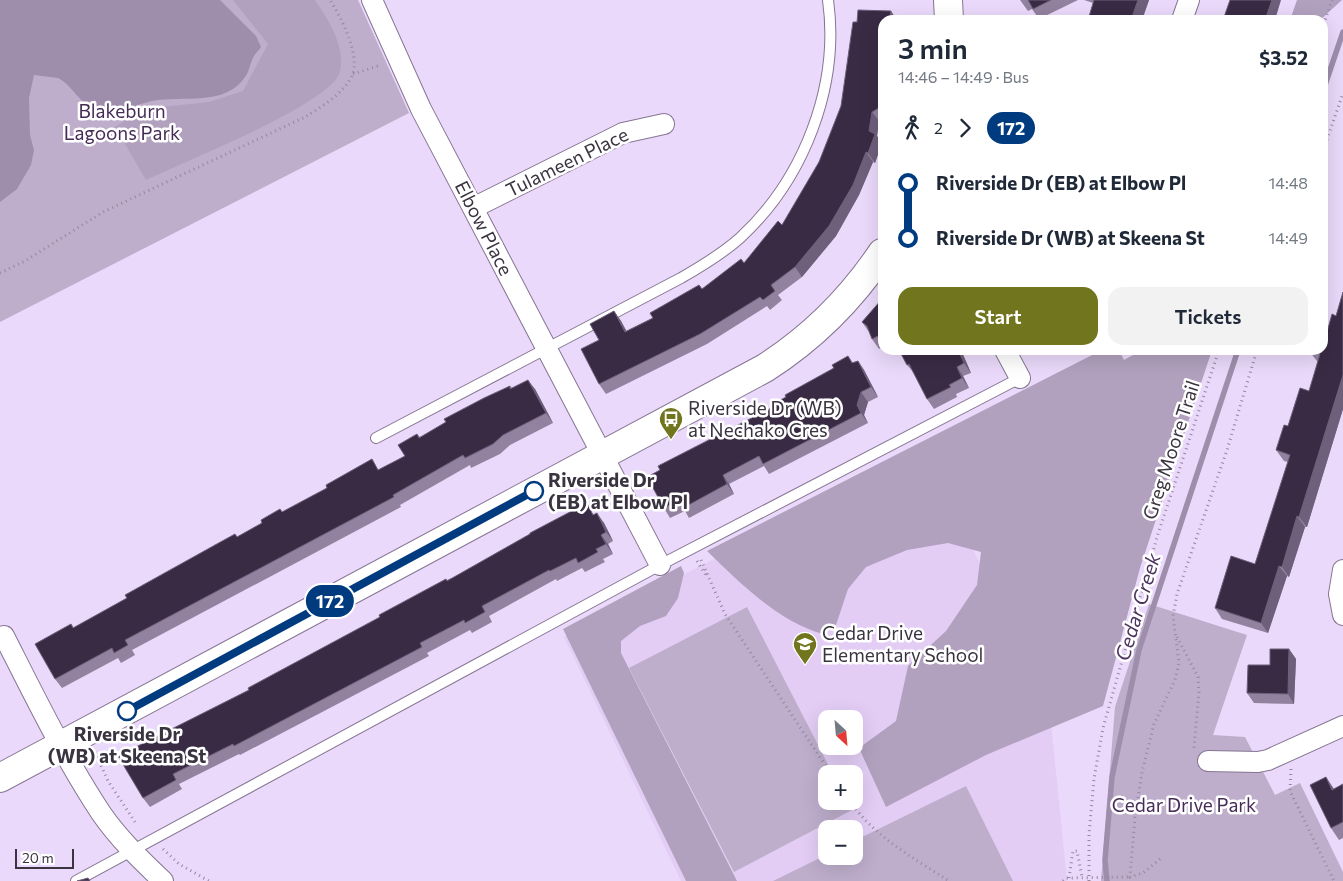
<!DOCTYPE html>
<meta charset="utf-8">
<style>
:root{--surface:#fff;--page:#f2f2f3;--text:#1f2937;--muted:#747a83;--accent:#71751d}
body{margin:0;font-family:Commissioner,sans-serif;background:var(--page);color:var(--text);height:100vh;display:flex;flex-direction:column;font-size:19px;white-space:nowrap}
*{box-sizing:border-box;margin:0}
p{font-size:16px;color:var(--muted)}
.icon{flex:none;width:28px;height:28px;fill:none;stroke:currentColor;stroke-width:2;stroke-linecap:round;stroke-linejoin:round}
.map{position:relative;flex:1;overflow:hidden}
.drawer{position:absolute;left:878px;top:15px;width:450px;height:340px;display:flex;flex-direction:column;background:var(--surface);border-radius:15px;box-shadow:0 5px 20px #0002}
.drawer>*{flex:none}
.badge{padding:0 10px;border-radius:16px;font-size:18px;line-height:32px}
.needle{width:32px;rotate:154deg}
.controls{position:absolute;left:818px;top:710px;display:grid;gap:10px}
.controls a{display:grid;place-items:center;width:45px;height:45px;border-radius:10px;background:var(--surface);box-shadow:0 5px 20px #0002;font-size:25px}
.scale{position:absolute;left:15px;bottom:12px;width:59px;box-sizing:border-box;padding-left:5px;border:2px solid #3a3340;border-top:0;font-size:14px;line-height:18px;white-space:nowrap;color:#3a3340;-webkit-text-stroke:4px #fff;paint-order:stroke}
.map>.badge{position:absolute;translate:-50% -50%;box-shadow:0 0 0 2px #fff}
.legs{display:flex;align-items:center;gap:8px;height:55px;padding:0 20px;font-size:16px}
.legs p{margin-inline-start:auto}
.head{display:flex;align-items:center;justify-content:space-between;height:85px;padding:0 20px}
h1{font-size:28px;font-weight:600;line-height:38px}
.action{display:flex;gap:10px;margin-top:auto;padding:10px 20px}
.action a{flex:1;height:58px;border-radius:15px;background:var(--accent);color:#fff;font-size:20px;font-weight:600;line-height:58px;text-align:center}
.action a+a{background:var(--page);color:var(--text)}
ul{padding:0 20px;list-style:none}
li{display:flex;align-items:center;gap:18px;height:55px;font-size:19px}
li i{display:grid;place-items:center;width:8px;height:100%;margin:0 6px;background:currentColor}
li i::after{content:'';width:12px;height:12px;margin:-6px;border:4px solid;border-radius:50%;background:var(--surface)}
li p{margin-inline-start:auto}
li:first-child i{background:linear-gradient(#0000 50%,currentColor 0)}
li:last-child i{background:linear-gradient(currentColor 50%,#0000 0)}
.map>svg:first-child{display:block}
.built{fill:#e3cdf5;fill-rule:evenodd}
.green{fill:#beaecc}
.forest{fill:#b1a1bf}
.water{fill:#9e8eac}
.lines{fill:none;stroke-linecap:round;stroke-linejoin:round}
.stream{stroke:#9e8eac;stroke-width:5.5}
.lane-casing{stroke:#857592;stroke-width:12}
.street-casing{stroke:#857592;stroke-width:22}
.secondary-casing{stroke:#857592;stroke-width:30}
.path{stroke:#94889f;stroke-width:3;stroke-dasharray:1 4;stroke-linecap:butt}
.lane{stroke:#fff;stroke-width:10}
.street{stroke:#fff;stroke-width:20}
.secondary{stroke:#fff;stroke-width:28}
.wall{fill:#92829f}
.shaded-wall{fill:#6e5f7b}
.building{fill:#392b44;stroke:#6e5f7b}
.line-1-casing{stroke:#fff;stroke-width:11}
.line-1{stroke:#003b80;stroke-width:8}
.stop-1-dot{fill:#fff;stroke:#003b80;stroke-width:2.5}
.labels{text-anchor:middle;stroke-width:5;stroke-linejoin:round;paint-order:stroke}
.park-label{font-size:19px;fill:#452c57;stroke:#fff}
.street-label{font-size:19px;fill:#3a3340;stroke:#fff}
.poi-label{font-size:19px;fill:#3a3340;stroke:#fff;text-anchor:start}
.stop-label{font-size:19px;font-weight:bold;fill:#3a3340;stroke:#fff;text-anchor:start}
.water-label{font-size:20px;font-style:italic;fill:#4d3460;stroke:#fff}
</style>
<div class="map">
<svg width="1343" height="881" viewBox="0 0 1343 881">
<rect width="100%" height="100%" fill="#ead9fa"/>
<!-- built -->
<path class="built" d="M921,451l127,242 19,188h-386l-117,-244zM826,719h28v27h-28zM826,774h28v27h-28zM826,829h28v27h-28z"/>
<!-- green -->
<path class="green" d="M0,0h358l51,113 -409,209z
M1149,604l98,31 -34,100 32,2 30,58 25,-12 43,89v9h-242l14,-174z
M747,607l86,167h-7v27h21l5,9 -118,62 -105,-204z
M966,786l47,95h-240l53,-26 28,1v-15z"/>
<!-- forest -->
<path class="forest" d="M233,0h82c13,19 33,50 24,74 -12,31 -157,89 -193,106l-31,-53 28,-18 66,-7 34,-11 25,-47z
M1297,0h45l-22,20h-30z
M1102,350h17l5,10 18,-10h70l-72,218 -37,138 -117,49 -100,52 -27,-59 37,-27 12,-55 38,-35 31,-46 4,-33 -33,-9 -41,7 -41,17 -18,22 -12,36 -13,9c-45,-13 -82,-50 -116,-83z
M681,566l3,7 -6,25 -12,18 -26,10 -19,15v12l116,228h-51l-123,-252z"/>
<!-- water -->
<path class="water" d="M0,0h220l36,36 5,11c-2,4 -5,5 -7,9 -4,6 -4,15 -9,21 -20,30 -62,18 -93,24 -20,4 -27,13 -52,9 -22,-5 -25,-23 -42,-32l-24,-3 -5,23 1,37 4,15 -3,15 -14,24 -17,13z"/>
<g class="lines">
<!-- stream -->
<path class="stream" d="M1322,94l21,-62
M1107,881l-2,-21 7,-83 27,-127 99,-300"/>
<!-- lane casing -->
<g class="lane-casing">
<path id="lane" d="M376,438l305,-160c21,-12 41,-24 59,-40 64,-59 100,-152 88,-238
M76,881l584,-316 360,-187"/>
</g>
<!-- street casing -->
<g class="street-casing">
<path id="street" d="M372,0l49,109 239,456
M1182,20l7,-20
M473,208l150,-75 41,-9
M1005,350l15,28
M1343,570l-4,24 4,21
M4,636c30,59 60,121 97,177 17,25 40,47 62,68
M1208,761l50,1 10,-2 75,-34"/>
</g>
<!-- secondary casing -->
<g class="secondary-casing">
<path id="secondary" d="M948,0l1,20
M0,778l765,-410c47,-30 86,-69 117,-115"/>
</g>
<!-- path -->
<path class="path" d="M1322,29l10,-29
M353,74l28,-9
M1322,154l21,-61
M0,273l25,-12 78,-49 202,-95c16,-10 38,-23 47,-41 9,-20 -11,-59 -22,-76
M701,560l24,54 106,160
M697,561l10,16
M1177,637l21,40 1,15 -5,56
M95,752l13,29 27,41
M1291,769l-1,22 44,90
M850,801c23,35 65,58 99,80
M163,849l16,15 30,17
M1160,859l-17,14 -13,4 5,-60 7,-45 12,-48 21,-44 4,-17 -6,-47 4,-22 50,-144 30,-100
M1069,878l4,-27h4l5,26
M1063,881l3,-3 64,-1
M1089,881v-47l5,-55 9,-51 55,-194 61,-184"/>
<!-- lane -->
<use href="#lane" class="lane"/>
<!-- street -->
<use href="#street" class="street"/>
<!-- secondary -->
<use href="#secondary" class="secondary"/>
</g>
<!-- wall -->
<path class="wall" d="M1020,0h58l-39,19 -7,-10 -4,2z
M1084,0h65l-7,20h-54l5,-17z
M882,20v99l-3,2 -2,15 5,7 -7,20 -2,-1 -14,33 -23,41 -34,41 -24,18 4,5 -12,10 -3,-4 -60,38 -101,50 -7,-10v-44l15,-29 7,10 5,10 27,-13 49,-29 42,-26 38,-38 37,-63z
M1343,292v117l-36,118h-2l-16,50 -2,-1 -19,57 -46,-14 -7,-11 40,-44 33,-102 -4,-1 -8,-11 12,-24 21,-35 9,-29 -1,-1 -8,-10 18,-19 9,-16z
M882,299v48l-3,2 -7,-10 -3,-7 -7,-10z
M899,350h62l10,23 -8,3 6,12 -13,6 1,3 -23,12 -7,-10 -12,-25 -8,-9z
M848,356l5,7 5,-2 6,9 14,27 -10,5 -4,13 4,8 -99,51 -5,-8 -35,18 5,10 -45,24 -4,-7 -15,7 -6,-10 -4,-38 115,-64 59,-38z
M510,386l2,2 23,1 18,34 -43,22 -10,9 -29,14 -1,-3 -70,40 1,2 -269,143 3,5 -14,8 -3,-5 -56,30 -7,-9 16,-55 3,4 163,-91 90,-49 52,-18 26,-14 12,-22 3,3z
M594,514l10,9 9,18 -5,3 5,10 -10,5 2,3 -20,10 -3,-4 -25,13 -1,-2 -67,37 3,6 -20,11 -2,-3 -43,23 2,3 -189,99 -1,-1 -60,30 3,5 -32,18 -7,-9 106,-108 198,-110z
M1289,649l7,10 -2,45 -40,-1 -7,-10 23,-28z
M1343,784v54l-4,2 -8,-12 3,-39z"/>
<!-- shaded-wall -->
<path class="shaded-wall" d="M1138,0h11l-7,20h-11z
M1272,0h9l-6,20h-10z
M891,11l6,9h-6z
M872,112l7,9 -2,15 5,7 -7,20 -7,-10 1,-22z
M866,152l7,10 -14,33 -23,41 -34,41 -7,-10z
M614,311l7,10 11,20 -7,-9z
M958,350h3l10,23 -7,-10z
M858,361l6,9 14,27 -7,-10z
M957,367l6,9 6,12 -7,-10z
M1343,375v34l-36,118 -8,-10z
M528,380l7,9 18,34 -7,-10z
M861,392l7,10 -4,13 4,8 -7,-10 -4,-8z
M723,475l6,9 5,10 -7,-10z
M597,513l7,10 9,18 -7,-9z
M1297,516l8,11 -16,50 -7,-10z
M601,535l7,9 5,10 -7,-10z
M1279,566l8,10 -19,57 -7,-10z
M1289,649l7,10 -2,45 -6,-10z
M1326,777l8,12 -2,1z"/>
<!-- building -->
<path class="building" d="M1028,0h23l-18,9z
M1094,0h44l-7,20h-43z
M1230,0h42l-7,20h-42z
M858,10l33,1 -1,8 4,1h-12v86l-10,6 -3,19 6,3 -7,19 -2,-1 -13,33 -24,41 -34,41 -24,18 4,6 -12,9 -3,-3 -60,37 -101,50 -18,-35 18,-9 -9,-16 24,-13 11,21 28,-14 -3,-5 49,-28 3,4 39,-30 3,4 34,-42 4,4 37,-63 22,-56 12,-84h4z
M1343,292v83l-44,142 -2,-1 -15,51 -3,-1 -18,57 -46,-15 16,-52 24,8 35,-109 -14,-5 8,-25 4,1 12,-38 9,3 11,-37 -11,-3 1,-1h12v-19l5,1 5,-18 4,2z
M882,299v35l-10,5 -5,-13 -5,-4z
M899,350h59l6,13 -7,4 5,11 -13,7 2,2 -24,12 -18,-35 -2,1z
M848,356l4,7 6,-2 13,26 -10,5 -4,13 4,8 -98,51 -4,-8 -36,19 4,9 -44,24 -4,-8 -15,8 -17,-31 13,-7 -2,-4 117,-60 -2,-2 13,-7 -1,-2 49,-27 -2,-3z
M528,380l18,33 -43,22 -10,9 -28,14 -2,-3 -70,40 1,2 -269,143 3,5 -14,8 -2,-5 -57,31 -20,-35 36,-20 2,4 54,-30 -2,-3 90,-50 20,-11 2,3 25,-14 -1,-3 19,-11 2,3 45,-24 -1,-3 46,-26 6,11 27,-14 -7,-11 19,-11 2,4 27,-16 -2,-3 40,-21 26,-12v3z
M587,503l6,12 4,-2 9,19 -5,3 5,9 -10,5 2,3 -20,11 -2,-5 -26,13 -1,-1 -67,36 3,6 -20,11 -1,-3 -44,23 2,4 -188,99 -1,-2 -60,30 3,6 -33,18 -25,-42 131,-66 -1,-2 132,-71 -1,-2 67,-36 1,2 83,-47v-1z
M1270,649h19l-1,45 -41,-1 1,-28h22z
M1326,777l6,13 11,-6v38l-12,6 -21,-43z
M88,878l2,3h-13z"/>
<g class="lines">
<!-- line-1 casing -->
<g class="line-1-casing">
<path id="line-1" d="M127,711l407,-220"/>
</g>
<!-- line-1 -->
<use href="#line-1" class="line-1"/>
</g>
<!-- icons -->
<defs>
<g id="bus-pin" transform="scale(1.25)"><path d="M0 17L-7.5 6A9.5 9.5 0 1 1 7.5 6Z" fill="#71751d" stroke="#fff"/><path d="M-5-6H5V4H4V6H2V4H-2V6H-4V4H-5ZM-3.5-4V0h7V-4ZM-3.5 1.2v1.5H-2V1.2ZM2 1.2v1.5H3.5V1.2Z" fill="#fff"/></g>
<g id="school-pin" transform="scale(1.25)"><path d="M0 17L-7.5 6A9.5 9.5 0 1 1 7.5 6Z" fill="#71751d" stroke="#fff"/><path d="M0-5L7-2L0 1L-7-2ZM-4 1L0 2.5L4 1V4Q0 6-4 4Z" fill="#fff"/></g>
</defs>
<g fill-rule="evenodd">
<use href="#bus-pin" x="671" y="419"/>
<use href="#school-pin" x="805" y="644"/>
</g>
<!-- markers -->
<g class="stop-1-dot">
<circle cx="534" cy="491" r="9"/>
<circle cx="127" cy="711" r="9"/>
</g>
<g class="labels">
<!-- park labels -->
<g class="park-label">
<text x="122" y="118">Blakeburn<tspan x="122" dy="22">Lagoons Park</tspan></text>
<text x="1184" y="812">Cedar Drive Park</text>
</g>
<!-- street labels -->
<g class="street-label">
<text transform="translate(567 162) rotate(-26)" y="7">Tulameen Place</text>
<text transform="translate(484 228) rotate(63)" y="7">Elbow Place</text>
<text transform="translate(1171 450) rotate(-72)" y="7">Greg Moore Trail</text>
</g>
<!-- poi labels -->
<g class="poi-label">
<text x="688" y="415">Riverside Dr (WB)<tspan x="688" dy="22">at Nechako Cres</tspan></text>
<text x="822" y="640">Cedar Drive<tspan x="822" dy="22">Elementary School</tspan></text>
</g>
<!-- stop labels -->
<g class="stop-label">
<text x="548" y="487">Riverside Dr<tspan x="548" dy="22">(EB) at Elbow Pl</tspan></text>
<text x="127" y="741" text-anchor="middle">Riverside Dr<tspan x="127" dy="22">(WB) at Skeena St</tspan></text>
</g>
<!-- water labels -->
<g class="water-label">
<text transform="translate(1138 607) rotate(-73)" y="7">Cedar Creek</text>
</g>
</g>
</svg>
<div class="controls">
<a><svg class="needle" viewBox="-14 -14 28 28"><path d="M0-13l5 13h-10z" fill="#e53935"/><path d="M0 13l5-13h-10z" fill="#747a83"/></svg></a>
<a>+</a>
<a>−</a>
</div>
<div class="scale">20 m</div>
<b class="badge" style="left:330px;top:601px;background:#003b80;color:#fff">172</b>
<section class="drawer">
<div class="head"><div><h1>3 min</h1><p>14:46 – 14:49 · Bus</p></div><b>$3.52</b></div>
<div class="legs"><svg class="icon" aria-label="walk" viewBox="0 0 24 24"><circle cx="13" cy="4" r="2"/><path d="M13 8l-2 6 4 7M11 14l-3 7M7 12l3-4h3l4 4"/></svg>2<svg class="icon" aria-label="forward" viewBox="0 0 24 24"><path d="M9 5l7 7-7 7"/></svg><b class="badge" style="background:#003b80;color:#fff">172</b></div>
<ul>
<li><i style="color:#003b80"></i><b>Riverside Dr (EB) at Elbow Pl</b><p>14:48</p></li>
<li><i style="color:#003b80"></i><b>Riverside Dr (WB) at Skeena St</b><p>14:49</p></li>
</ul>
<div class="action"><a>Start</a><a>Tickets</a></div>
</section>
</div>
